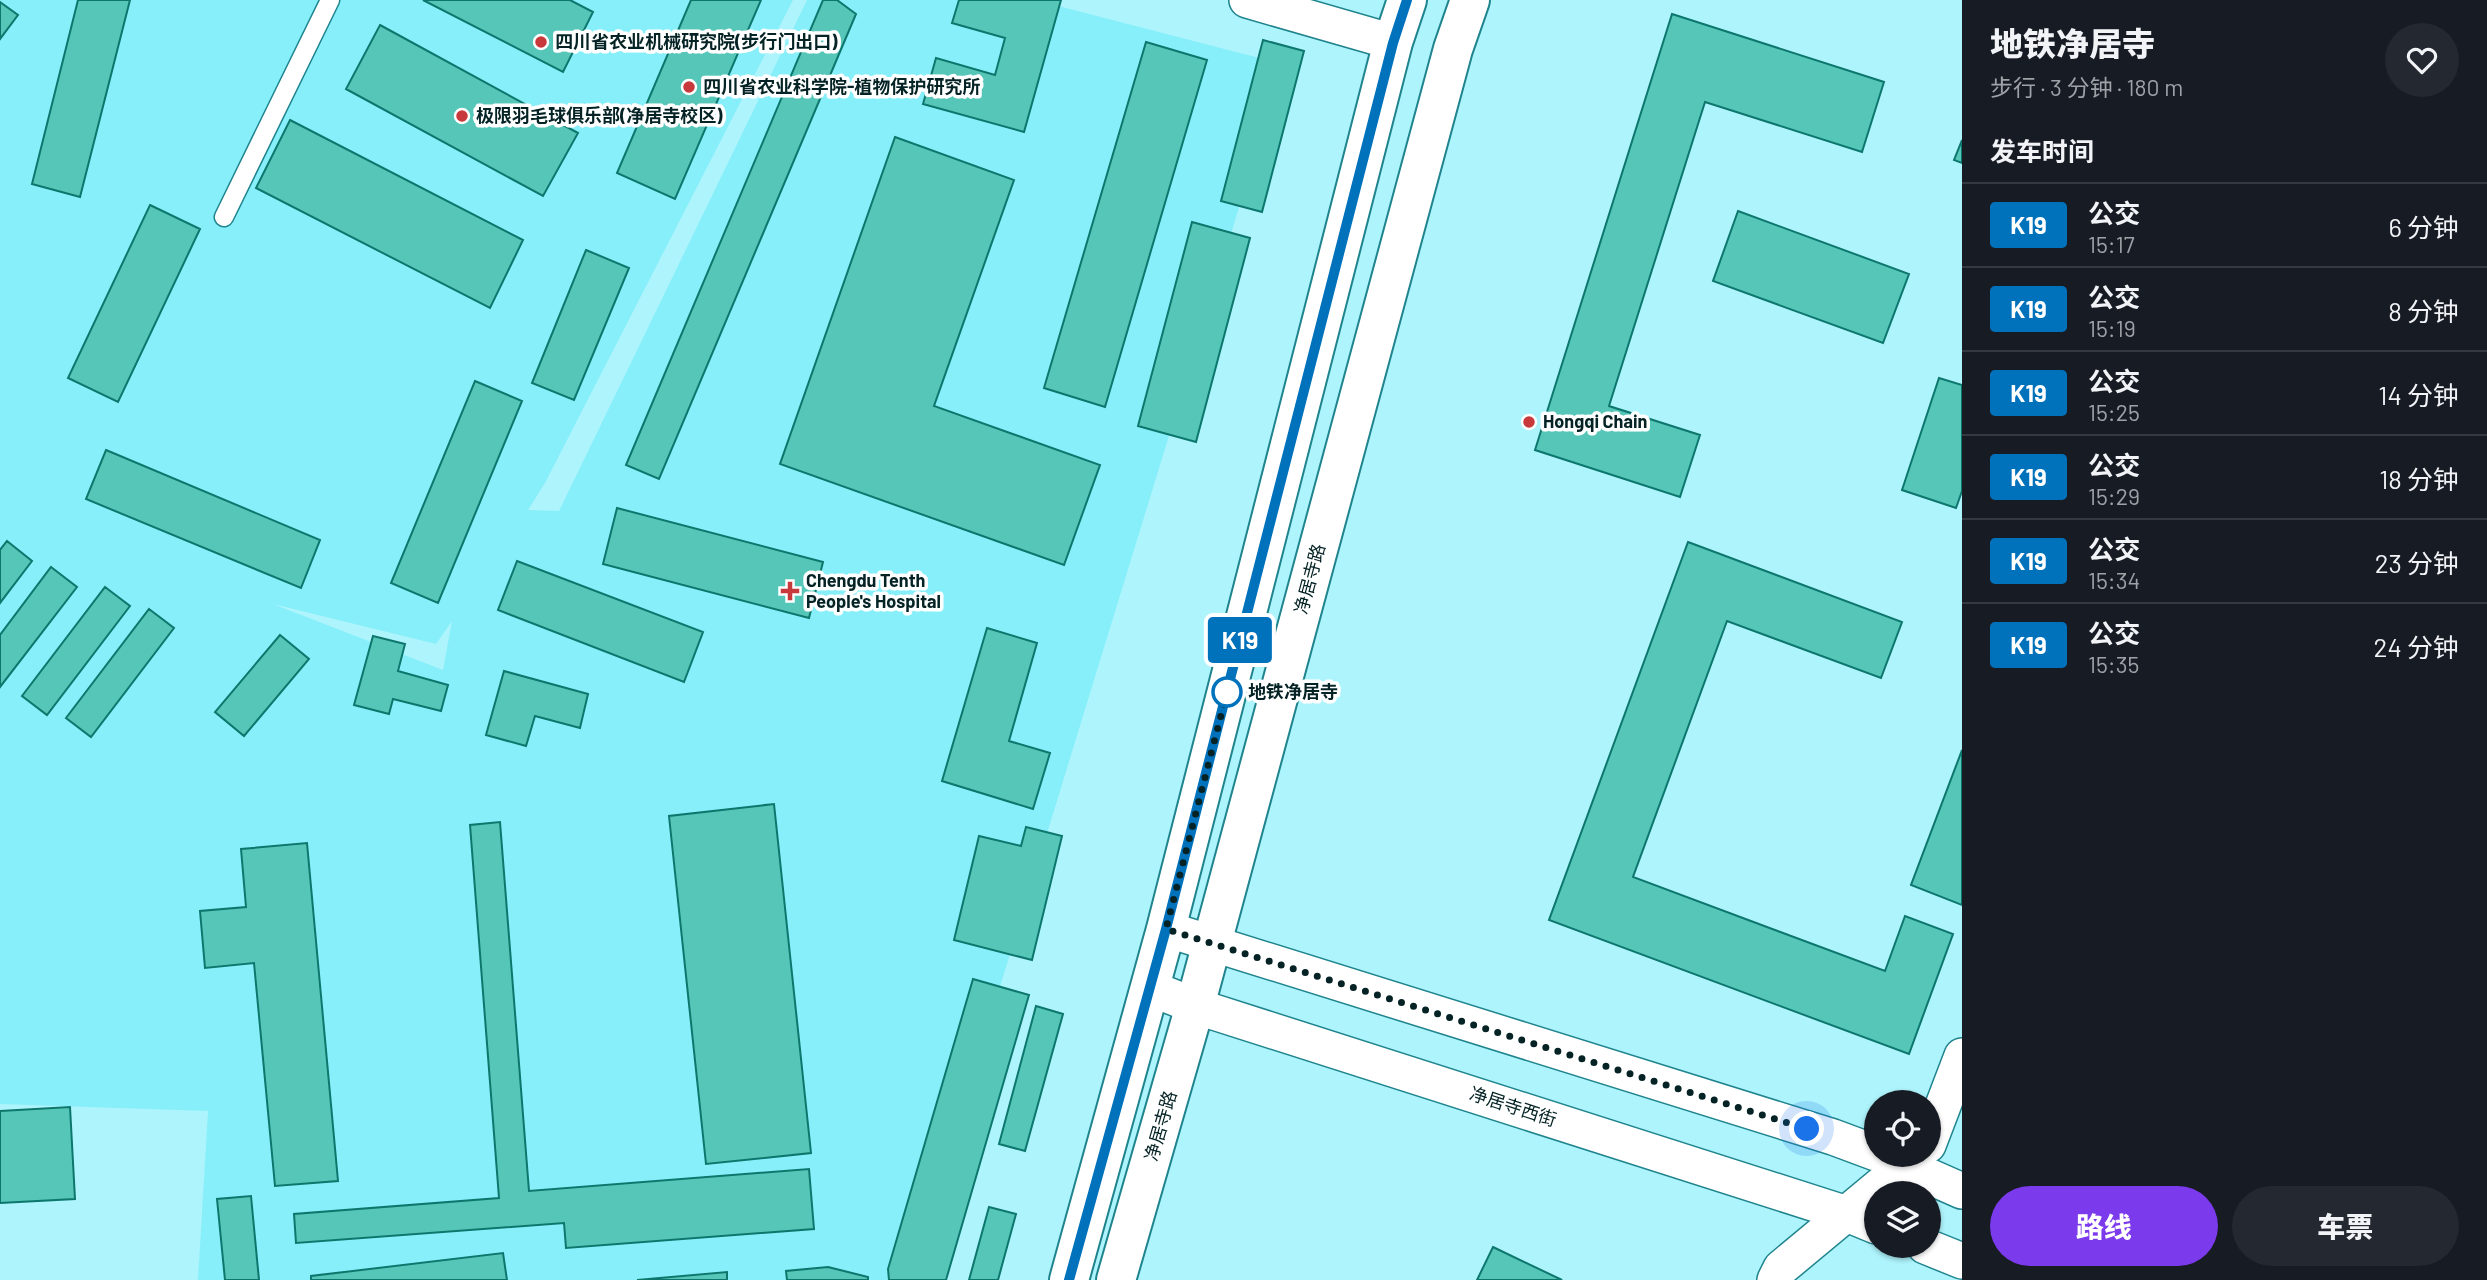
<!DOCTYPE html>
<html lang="zh">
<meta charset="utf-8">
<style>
:root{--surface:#171b24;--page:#242831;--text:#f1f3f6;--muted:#9ea1a6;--line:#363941;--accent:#7c3aed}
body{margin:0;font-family:Barlow,"Noto Sans SC",sans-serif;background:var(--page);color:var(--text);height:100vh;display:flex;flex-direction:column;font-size:26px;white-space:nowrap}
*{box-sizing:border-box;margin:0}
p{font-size:23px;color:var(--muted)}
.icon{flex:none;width:38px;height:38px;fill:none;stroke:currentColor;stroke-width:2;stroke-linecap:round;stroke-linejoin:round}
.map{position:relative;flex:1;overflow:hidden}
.sheet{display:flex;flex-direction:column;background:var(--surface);width:525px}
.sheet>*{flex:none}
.badge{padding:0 14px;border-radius:5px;font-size:24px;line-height:46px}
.controls{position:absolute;left:1864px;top:1090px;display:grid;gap:14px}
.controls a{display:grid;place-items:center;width:77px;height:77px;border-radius:50%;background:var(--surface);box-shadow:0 2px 5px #0004;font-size:35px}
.you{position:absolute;width:35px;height:35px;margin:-18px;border:5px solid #fff;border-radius:50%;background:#1a73e8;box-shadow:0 0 0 10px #1a73e833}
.map>.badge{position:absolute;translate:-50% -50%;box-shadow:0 0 0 4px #fff}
h2{padding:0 28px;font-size:26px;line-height:63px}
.round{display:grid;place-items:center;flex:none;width:74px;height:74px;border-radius:37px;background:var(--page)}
.overview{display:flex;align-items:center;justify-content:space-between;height:119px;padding:0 28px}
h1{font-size:33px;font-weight:800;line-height:52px}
.button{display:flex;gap:14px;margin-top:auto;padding:14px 28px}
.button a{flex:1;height:80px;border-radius:42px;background:var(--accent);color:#fff;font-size:28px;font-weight:800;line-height:80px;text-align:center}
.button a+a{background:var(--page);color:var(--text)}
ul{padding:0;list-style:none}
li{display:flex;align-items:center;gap:21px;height:84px;padding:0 28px;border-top:2px solid var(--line)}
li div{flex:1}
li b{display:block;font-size:26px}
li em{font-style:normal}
li .badge{min-width:77px;font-weight:700;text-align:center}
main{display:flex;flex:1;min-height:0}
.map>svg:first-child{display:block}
.built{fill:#87effa;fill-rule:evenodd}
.building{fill:#56c6b8;stroke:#0d776d;stroke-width:2}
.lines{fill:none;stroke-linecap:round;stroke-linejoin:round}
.service-casing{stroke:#1f848d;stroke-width:21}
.minor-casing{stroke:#1f848d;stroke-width:38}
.primary-casing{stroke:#1f848d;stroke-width:42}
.service{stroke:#fff;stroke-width:18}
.minor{stroke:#fff;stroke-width:35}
.primary{stroke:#fff;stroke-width:38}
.line-casing{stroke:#fff;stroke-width:16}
.line{stroke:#0072bc;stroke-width:10}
.walk{stroke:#052325;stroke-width:7;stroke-dasharray:0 12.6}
.poi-dot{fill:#c8393c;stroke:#fff;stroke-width:2.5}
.stop-dot{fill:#fff;stroke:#0072bc;stroke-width:3.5}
.labels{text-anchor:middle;stroke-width:7;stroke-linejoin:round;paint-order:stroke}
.poi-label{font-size:18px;font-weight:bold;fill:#052325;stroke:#fff;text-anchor:start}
.street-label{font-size:18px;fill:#052325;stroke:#fff}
.stop-label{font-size:18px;font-weight:bold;fill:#052325;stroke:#fff;text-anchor:start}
</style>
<main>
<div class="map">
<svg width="1962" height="1280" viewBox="0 0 1962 1280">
<rect width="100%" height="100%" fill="#aef4fc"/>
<!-- built -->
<path class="built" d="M0,0h793l-248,483 -17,27 31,1 248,-511h228l248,64 -373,1216h-712l10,-169 -208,-7zM273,604l163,40 16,-23 -9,49z"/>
<!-- building -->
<path class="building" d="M78,0h52l-50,197 -48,-13z
M423,0h147l23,12 -30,60z
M691,0h70l-86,199 -58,-26z
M823,0h14l19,14 -197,465 -33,-14z
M959,0h102l-37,132 -101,-28 13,-46 59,17 10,-37 -53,-15z
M0,2l18,13 -18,24z
M1672,14l212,68 -22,70 -157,-50 -96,304 91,29 -20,62 -145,-47z
M380,25l198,108 -35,63 -197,-107z
M1263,40l41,11 -42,161 -41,-11z
M1146,42l61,18 -102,347 -61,-19z
M290,120l233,120 -33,68 -234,-120z
M895,137l119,43 -80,226 166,59 -36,100 -284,-101z
M1962,140v23l-8,-3z
M150,205l50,24 -82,173 -50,-24z
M1738,211l171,63 -26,69 -170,-62z
M1192,222l58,16 -54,204 -58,-16z
M586,250l43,18 -55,132 -42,-17z
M1939,378l23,7v106l-6,17 -54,-18z
M475,381l47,20 -84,202 -47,-20z
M106,450l214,90 -19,48 -215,-89z
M617,508l206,54 -14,56 -206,-54z
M7,541l25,20 -32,42v-53z
M1688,542l214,80 -21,56 -154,-57 -94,256 252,94 20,-55 48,18 -44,120 -360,-134z
M517,561l186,71 -19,50 -186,-72z
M51,567l26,20 -77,100v-52z
M105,587l25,19 -83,109 -25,-19z
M149,609l25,19 -83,109 -25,-19z
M987,628l50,15 -28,98 41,12 -17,56 -91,-28z
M280,635l29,24 -65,77 -29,-24z
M373,636l32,8 -7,27 50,14 -7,26 -48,-12 -4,15 -35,-9z
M504,671l84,23 -8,34 -45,-12 -9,30 -40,-11z
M1962,750v155l-51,-20z
M774,804l37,349 -105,11 -37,-348z
M500,822l29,369 280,-22 5,60 -248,19 -2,-25 -268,20 -2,-29 205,-16 -29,-373z
M1026,827l36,9 -30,124 -78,-20 25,-104 42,10z
M307,843l31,338 -63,5 -21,-223 -49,5 -5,-57 46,-4 -5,-58z
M973,979l56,16 -83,285h-57l-1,-11z
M1036,1006l27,8 -38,137 -26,-7z
M70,1107l5,92 -75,4v-92z
M251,1196l8,84h-34l-8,-81z
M989,1207l27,7 -18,66h-29z
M1493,1247l69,33h-85z
M503,1253l4,27h-196v-4z
M828,1267l40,10v3h-81l-1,-9z
M727,1272v8h-90z"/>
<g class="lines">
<!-- service casing -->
<g class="service-casing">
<path id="service" d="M224,217l106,-217"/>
</g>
<!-- minor casing -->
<g class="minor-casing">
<path id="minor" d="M1247,0l146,42
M1166,929l667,208 43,16
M1150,988l45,18 652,208 29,12
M1928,1145l34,-89
M1885,1157l77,34
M1925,1246l37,15
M1775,1280l6,-12 136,-113"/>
</g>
<!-- primary casing -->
<g class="primary-casing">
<path id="primary" d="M1069,1280l97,-351 227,-887 14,-42
M1116,1280l79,-274 258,-957 17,-49"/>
</g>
<!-- service -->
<use href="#service" class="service"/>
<!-- minor -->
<use href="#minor" class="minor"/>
<!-- primary -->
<use href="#primary" class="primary"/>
</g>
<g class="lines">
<!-- line casing -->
<g class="line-casing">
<path id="line" d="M1069,1280l97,-351 227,-886 14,-43"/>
</g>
<!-- line -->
<use href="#line" class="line"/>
<!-- walk -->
<path class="walk" d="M1227,692l-61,237 641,200"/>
</g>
<!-- markers -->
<g class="poi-dot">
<circle cx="541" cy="42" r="7"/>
<circle cx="689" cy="87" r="7"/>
<circle cx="462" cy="116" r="7"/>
<circle cx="1529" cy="422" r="7"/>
<path d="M786.5 580.5h7v7h7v7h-7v7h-7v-7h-7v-7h7z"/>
</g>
<circle class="stop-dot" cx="1227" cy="692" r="14"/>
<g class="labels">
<!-- poi labels -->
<g class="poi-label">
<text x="555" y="48">四川省农业机械研究院(步行门出口)</text>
<text x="703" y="93">四川省农业科学院-植物保护研究所</text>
<text x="476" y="122">极限羽毛球俱乐部(净居寺校区)</text>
<text x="1543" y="428">Hongqi Chain</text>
<text x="806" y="587">Chengdu Tenth<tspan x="806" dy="21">People's Hospital</tspan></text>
</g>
<!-- street labels -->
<g class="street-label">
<text transform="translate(1310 579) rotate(-75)" y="6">净居寺路</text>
<text transform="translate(1513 1107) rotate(18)" y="6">净居寺西街</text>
<text transform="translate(1161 1126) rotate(-74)" y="6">净居寺路</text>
</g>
<!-- stop labels -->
<g class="stop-label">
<text x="1248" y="698">地铁净居寺</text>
</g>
</g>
</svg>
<div class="controls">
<a><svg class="icon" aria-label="locate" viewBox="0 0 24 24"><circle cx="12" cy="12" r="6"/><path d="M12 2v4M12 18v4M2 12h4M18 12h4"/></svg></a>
<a><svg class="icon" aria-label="layers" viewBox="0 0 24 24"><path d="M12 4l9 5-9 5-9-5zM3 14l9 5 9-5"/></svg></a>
</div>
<div class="you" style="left:1807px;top:1129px"></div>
<b class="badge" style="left:1240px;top:640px;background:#0072bc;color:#fff">K19</b>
</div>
<section class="sheet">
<div class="overview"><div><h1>地铁净居寺</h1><p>步行 · 3 分钟 · 180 m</p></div><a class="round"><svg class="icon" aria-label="heart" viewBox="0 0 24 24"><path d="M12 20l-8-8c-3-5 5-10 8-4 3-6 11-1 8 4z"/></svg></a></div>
<h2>发车时间</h2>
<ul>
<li><span class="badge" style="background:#0072bc;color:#fff">K19</span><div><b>公交</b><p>15:17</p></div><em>6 分钟</em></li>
<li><span class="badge" style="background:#0072bc;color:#fff">K19</span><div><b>公交</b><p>15:19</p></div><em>8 分钟</em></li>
<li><span class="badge" style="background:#0072bc;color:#fff">K19</span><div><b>公交</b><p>15:25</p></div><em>14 分钟</em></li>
<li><span class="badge" style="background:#0072bc;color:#fff">K19</span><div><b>公交</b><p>15:29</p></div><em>18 分钟</em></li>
<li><span class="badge" style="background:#0072bc;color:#fff">K19</span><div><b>公交</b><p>15:34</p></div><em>23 分钟</em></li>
<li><span class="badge" style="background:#0072bc;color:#fff">K19</span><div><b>公交</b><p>15:35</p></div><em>24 分钟</em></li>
</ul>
<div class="button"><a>路线</a><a>车票</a></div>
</section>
</main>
